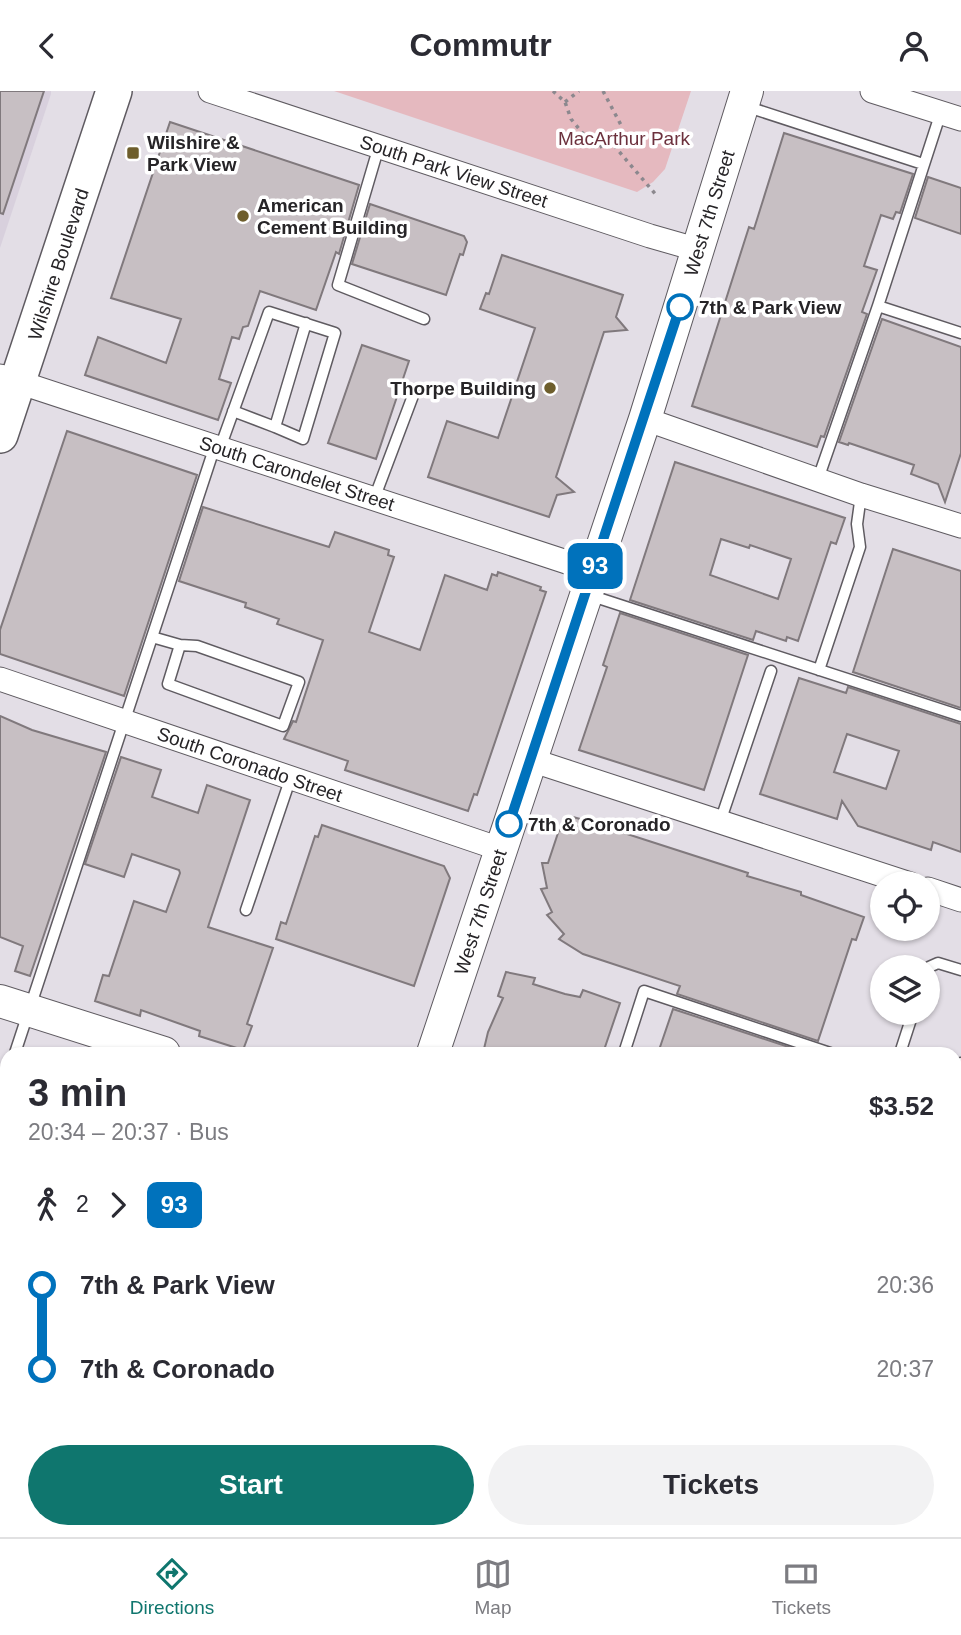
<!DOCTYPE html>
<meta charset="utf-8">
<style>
:root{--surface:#fff;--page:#f2f2f3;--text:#2b2b33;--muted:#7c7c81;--line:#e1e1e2;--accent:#0f766e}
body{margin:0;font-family:Arial,sans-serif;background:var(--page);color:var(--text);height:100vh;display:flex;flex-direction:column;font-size:26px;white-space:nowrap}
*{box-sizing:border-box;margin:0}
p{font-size:23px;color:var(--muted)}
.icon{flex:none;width:38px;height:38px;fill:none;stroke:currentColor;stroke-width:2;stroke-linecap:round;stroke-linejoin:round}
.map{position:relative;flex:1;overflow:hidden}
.details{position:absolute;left:0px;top:956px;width:962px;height:492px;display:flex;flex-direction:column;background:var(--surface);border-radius:21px 21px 0 0;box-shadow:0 2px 5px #0004}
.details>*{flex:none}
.badge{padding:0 14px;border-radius:10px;font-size:24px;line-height:46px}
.controls{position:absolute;left:870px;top:780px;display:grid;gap:14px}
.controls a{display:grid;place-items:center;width:70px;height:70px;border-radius:50%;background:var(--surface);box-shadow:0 2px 5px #0004;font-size:35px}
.map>.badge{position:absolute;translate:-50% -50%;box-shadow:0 0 0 4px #fff}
.legs{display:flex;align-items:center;gap:10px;height:77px;padding:0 28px;font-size:23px}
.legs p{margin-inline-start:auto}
.summary{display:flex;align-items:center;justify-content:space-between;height:119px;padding:0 28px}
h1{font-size:38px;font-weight:600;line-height:52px}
.button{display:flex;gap:14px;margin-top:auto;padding:14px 28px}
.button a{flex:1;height:80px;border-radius:42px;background:var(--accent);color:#fff;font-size:28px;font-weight:600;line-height:80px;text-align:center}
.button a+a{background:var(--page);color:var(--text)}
ul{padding:0 28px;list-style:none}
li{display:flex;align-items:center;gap:24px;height:84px;font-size:26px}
li i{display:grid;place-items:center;width:10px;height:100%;margin:0 9px;background:currentColor}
li i::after{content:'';width:18px;height:18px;margin:-9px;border:5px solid;border-radius:50%;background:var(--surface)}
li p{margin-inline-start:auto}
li:first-child i{background:linear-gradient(#0000 50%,currentColor 0)}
li:last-child i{background:linear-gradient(currentColor 50%,#0000 0)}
header{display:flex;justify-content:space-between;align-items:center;height:91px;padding:0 28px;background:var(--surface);font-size:32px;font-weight:600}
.tab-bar{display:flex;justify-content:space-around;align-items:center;height:98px;border-top:2px solid var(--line);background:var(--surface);font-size:19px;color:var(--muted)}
.tab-bar a{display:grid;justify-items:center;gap:4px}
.tab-bar .active{color:var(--accent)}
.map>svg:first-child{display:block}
.built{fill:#d8d0dd}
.green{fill:#e5b9bf}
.building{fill:#c7bfc3;stroke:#80797d;stroke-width:2;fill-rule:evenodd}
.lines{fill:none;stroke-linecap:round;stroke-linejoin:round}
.lane-casing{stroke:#5f5b61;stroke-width:13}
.street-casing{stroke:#5f5b61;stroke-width:25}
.secondary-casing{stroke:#5f5b61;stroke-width:34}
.primary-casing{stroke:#5f5b61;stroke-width:38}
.path{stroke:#8c888e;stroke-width:3.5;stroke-dasharray:3.5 5;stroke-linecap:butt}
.lane{stroke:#fff;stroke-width:10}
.street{stroke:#fff;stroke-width:23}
.secondary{stroke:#fff;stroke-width:32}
.primary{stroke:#fff;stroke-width:35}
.line-1-casing{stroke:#fff;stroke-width:16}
.line-1{stroke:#0072bc;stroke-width:10}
.poi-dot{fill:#6e5e2c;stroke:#fff;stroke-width:2.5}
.stop-1-dot{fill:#fff;stroke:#0072bc;stroke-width:3.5}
.labels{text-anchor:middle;stroke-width:7;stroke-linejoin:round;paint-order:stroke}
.park-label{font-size:19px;fill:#6c313d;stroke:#fff}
.poi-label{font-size:19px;font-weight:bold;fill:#262427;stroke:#fff;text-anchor:start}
.street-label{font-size:19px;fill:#262427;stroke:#fff}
.stop-label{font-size:19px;font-weight:bold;fill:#262427;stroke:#fff;text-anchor:start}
</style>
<header><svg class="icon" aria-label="back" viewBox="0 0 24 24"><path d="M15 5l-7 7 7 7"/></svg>Commutr<svg class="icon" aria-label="person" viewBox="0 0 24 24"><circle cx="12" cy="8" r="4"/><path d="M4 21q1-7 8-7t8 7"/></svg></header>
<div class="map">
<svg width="961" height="1446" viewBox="0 0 961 1446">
<rect width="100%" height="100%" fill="#e3dee6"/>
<!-- built -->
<path class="built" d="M0,0h51v3l-51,154z"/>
<!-- green -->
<path class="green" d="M334,0h357l-26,78 -12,13 -16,10z
M0,1289l7,3v50l-7,1z"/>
<!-- building -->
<path class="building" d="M0,0h44l-41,123 -3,-1z
M170,31l189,63 -20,69 -3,-2 -20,58 -56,-19 -12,35 -5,1 -4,12 -7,-2 -13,42 12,4 -13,37 -133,-45 13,-38 68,26 15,-44 -70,-21z
M784,42l129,41 -13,39 -4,-1 -3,7 -12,-4 -17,51 13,4 -15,42 5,2 -43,123 -3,-1 -4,11 -125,-41 57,-179 5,2z
M928,86l33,11v46l-46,-16z
M370,113l94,32 3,6 -4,13 -3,-1 -14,41 -94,-31z
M502,164l121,40 -7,22 11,13 -23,2 -48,145 18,15 -17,3 -8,22 -121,-40 19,-56 51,17 37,-110 -55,-19 6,-16 3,1z
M882,228l79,28v106l-16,49 -7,-18 -27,-10 3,-9 -65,-22 -1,2 -9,-3z
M362,254l47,16 -33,98 -48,-16z
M67,340l130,44 -73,221 -124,-42v-24z
M675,371l170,56 -9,26 -5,-2 -33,99 -11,-4 -1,4 -30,-10 -3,9 -123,-40zM721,448l28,9 1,-3 41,14 -13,40 -68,-24z
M203,416l126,40 6,-15 54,18 -1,5 6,2 -25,75 51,18 25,-75 42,15 5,-16 5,2 1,-4 43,15 -1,3 6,2 -69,203 -3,-1 -6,17 -123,-41 3,-9 -64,-22 9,-18 3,1 27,-82 -46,-16 2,-5 -34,-12 1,-4 -67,-22z
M893,458l68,22v137l-108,-36z
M620,522l128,42 -44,135 -125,-40 28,-83 -4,-2z
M799,587l47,15 2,-6 113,37v128l-28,-10 -2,8 -73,-24 -16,-25 -5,18 -77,-25zM847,643l52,17 -13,38 -52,-17z
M0,625l32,14 74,22 -76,224 -15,-5 8,-25 -23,-9z
M121,666l40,13 -9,27 46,16 9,-28 43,15 -42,127 65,21 -26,76 5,2 -9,24 -44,-14 1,-5 -59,-21 -1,6 -45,-15 8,-26 6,1 25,-75 32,11 14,-39 -1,-3 -47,-16 -8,23 -39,-13z
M573,726l51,14v2l124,40 -1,3 54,16v3l63,22 -8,23 -4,-1 -34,102 -141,-47 3,-8 -97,-32 -24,-15 5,-5 -17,-19 5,-3 -11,-23 6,-1 -5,-25h6l11,-33 9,3z
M322,734l122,41 6,12 -36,108 -138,-47 5,-17 5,2 29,-88 3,1z
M506,881l29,6 -2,6 32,10 15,3 3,-7 37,13 -17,50h-120l5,-21 15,-34 -5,-2z
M673,918l134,44h-149z"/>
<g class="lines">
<!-- lane casing -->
<g class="lane-casing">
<path id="lane" d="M745,15l178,58
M379,55l-41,139 86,34
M878,215l83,27
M233,320l42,16 31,-104
M220,357l49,-136 66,21 -32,106 -28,-12
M818,388l60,-173 63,-194
M374,408l40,-106
M589,504l372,121
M152,546l28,8 17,1 102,36 -16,44 -115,-42 12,-39
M819,579l41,-123 -3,-23 4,-29
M720,731l51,-151
M246,819l45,-133
M928,880l1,-4 9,-4 23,7
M15,962l200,-607
M624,962l20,-62 186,62
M902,962l-1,-3 12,-37
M956,982l5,-10
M956,1004l5,2
M0,1006l7,-21
M956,1315l5,-1
M22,1440l1,6
M377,1446l25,-6"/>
</g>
<!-- street casing -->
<g class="street-casing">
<path id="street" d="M210,0l440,145 49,14
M872,0l89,28
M0,285l594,195
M645,328l216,76 100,31
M0,588l500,170
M531,669l379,124
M928,798l33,11
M710,1440l1,6"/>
</g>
<!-- secondary casing -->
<g class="secondary-casing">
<path id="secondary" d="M0,910l164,52
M433,962l212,-634 102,-328
M956,1186l5,3
M956,1214l5,-1
M0,1245l7,3
M0,1379l7,-2
M326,1440l1,6"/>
</g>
<!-- primary casing -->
<g class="primary-casing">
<path id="primary" d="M0,344l114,-344"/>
</g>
<!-- path -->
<path class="path" d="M553,0l12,11 6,17 23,28 4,1 13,-6 46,54
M603,0l18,34 -1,5 -9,12
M565,11l14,-11"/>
<!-- lane -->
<use href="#lane" class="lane"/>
<!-- street -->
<use href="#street" class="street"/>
<!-- secondary -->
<use href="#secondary" class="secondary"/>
<!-- primary -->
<use href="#primary" class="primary"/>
</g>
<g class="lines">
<!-- line-1 casing -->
<g class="line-1-casing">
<path id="line-1" d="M509,733l171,-517"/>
</g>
<!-- line-1 -->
<use href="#line-1" class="line-1"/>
</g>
<!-- markers -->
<g class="poi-dot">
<rect x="126" y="55" width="14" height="14" rx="3.5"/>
<circle cx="243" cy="125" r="7"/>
<circle cx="550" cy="297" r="7"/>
</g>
<g class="stop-1-dot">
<circle cx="680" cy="216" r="12"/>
<circle cx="509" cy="733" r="12"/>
</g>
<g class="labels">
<!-- park labels -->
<g class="park-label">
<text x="624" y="54">MacArthur Park</text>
</g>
<!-- poi labels -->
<g class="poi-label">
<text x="147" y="58">Wilshire &amp;<tspan x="147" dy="22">Park View</tspan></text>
<text x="257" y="121">American<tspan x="257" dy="22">Cement Building</tspan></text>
<text x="536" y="304" text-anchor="end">Thorpe Building</text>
</g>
<!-- street labels -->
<g class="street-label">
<text transform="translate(454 80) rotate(18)" y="7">South Park View Street</text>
<text transform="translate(709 122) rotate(-73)" y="7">West 7th Street</text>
<text transform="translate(58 173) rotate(-72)" y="7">Wilshire Boulevard</text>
<text transform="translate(297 382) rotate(18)" y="7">South Carondelet Street</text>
<text transform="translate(250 673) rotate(19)" y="7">South Coronado Street</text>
<text transform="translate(480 821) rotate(-72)" y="7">West 7th Street</text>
</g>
<!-- stop labels -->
<g class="stop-label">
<text x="699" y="223">7th &amp; Park View</text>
<text x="528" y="740">7th &amp; Coronado</text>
</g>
</g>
</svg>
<div class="controls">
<a><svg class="icon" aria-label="locate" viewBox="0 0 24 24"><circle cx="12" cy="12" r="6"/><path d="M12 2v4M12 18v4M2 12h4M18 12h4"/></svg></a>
<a><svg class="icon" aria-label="layers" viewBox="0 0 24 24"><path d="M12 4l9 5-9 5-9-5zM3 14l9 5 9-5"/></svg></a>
</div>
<b class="badge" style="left:595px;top:475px;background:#0072bc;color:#fff">93</b>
<section class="details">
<div class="summary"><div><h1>3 min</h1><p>20:34 – 20:37 · Bus</p></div><b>$3.52</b></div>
<div class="legs"><svg class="icon" aria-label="walk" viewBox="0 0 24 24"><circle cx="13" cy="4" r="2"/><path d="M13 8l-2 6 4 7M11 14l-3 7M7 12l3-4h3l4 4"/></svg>2<svg class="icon" aria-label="forward" viewBox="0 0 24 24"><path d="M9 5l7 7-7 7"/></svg><b class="badge" style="background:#0072bc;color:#fff">93</b></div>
<ul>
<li><i style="color:#0072bc"></i><b>7th &amp; Park View</b><p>20:36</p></li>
<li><i style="color:#0072bc"></i><b>7th &amp; Coronado</b><p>20:37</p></li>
</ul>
<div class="button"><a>Start</a><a>Tickets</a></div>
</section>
</div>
<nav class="tab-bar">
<a class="active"><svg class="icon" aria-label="directions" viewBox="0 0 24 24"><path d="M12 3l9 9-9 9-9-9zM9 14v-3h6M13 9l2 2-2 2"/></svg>Directions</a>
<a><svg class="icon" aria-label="map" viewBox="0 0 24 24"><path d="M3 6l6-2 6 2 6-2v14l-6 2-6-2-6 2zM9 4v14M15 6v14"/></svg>Map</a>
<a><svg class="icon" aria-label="tickets" viewBox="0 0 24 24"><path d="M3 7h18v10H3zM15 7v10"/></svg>Tickets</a>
</nav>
